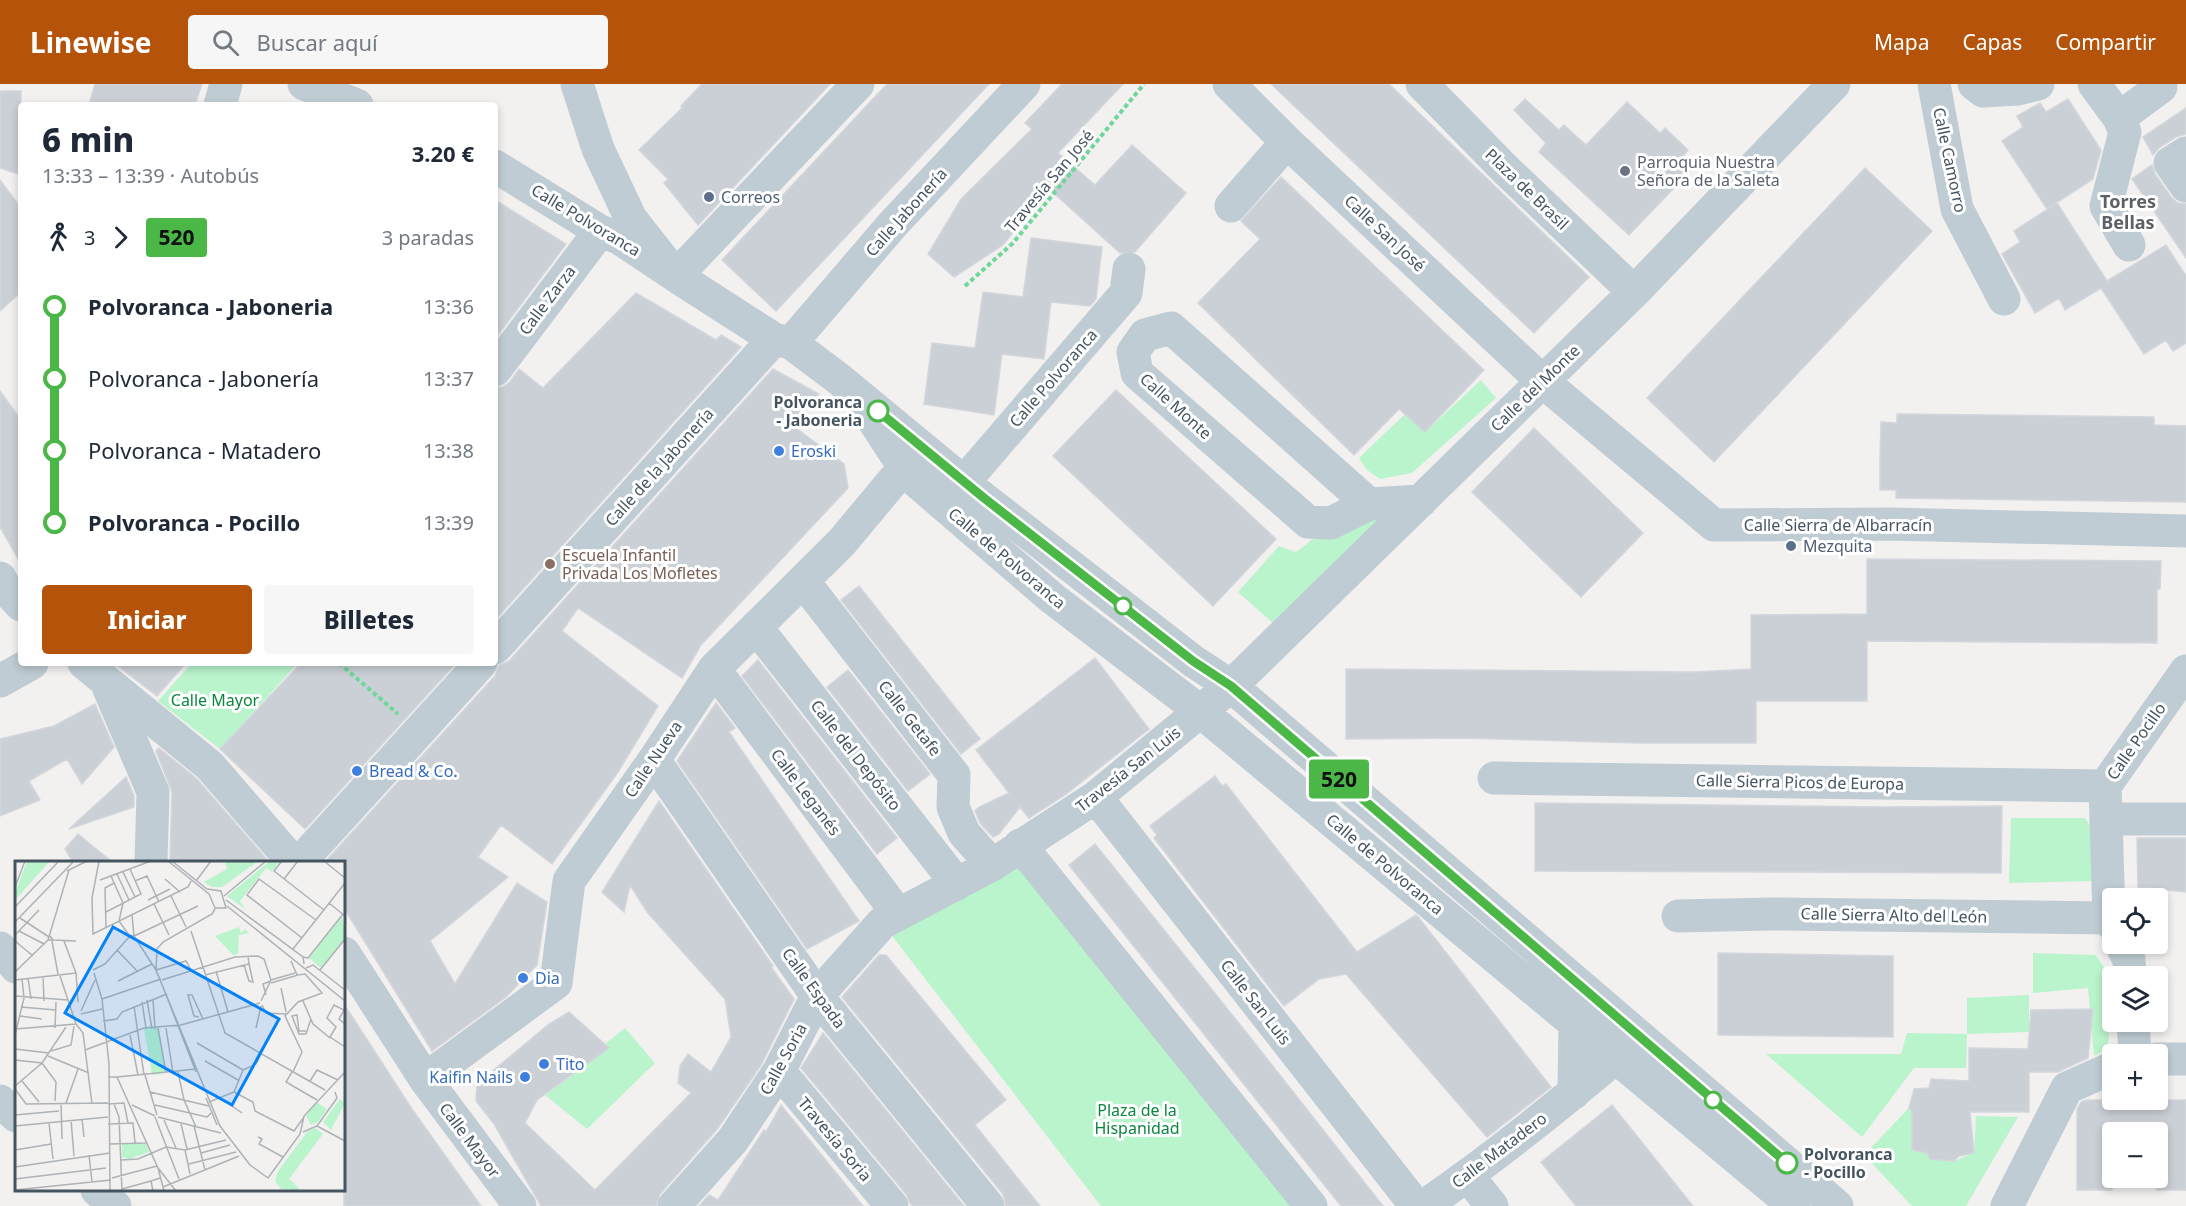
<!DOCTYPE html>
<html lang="es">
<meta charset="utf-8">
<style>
:root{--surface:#fff;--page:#f6f6f7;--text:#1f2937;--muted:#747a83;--accent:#b45309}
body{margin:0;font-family:"Noto Sans",sans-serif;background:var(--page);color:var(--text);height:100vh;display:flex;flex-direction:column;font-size:22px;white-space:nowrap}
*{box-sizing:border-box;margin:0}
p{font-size:20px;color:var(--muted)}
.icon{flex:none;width:33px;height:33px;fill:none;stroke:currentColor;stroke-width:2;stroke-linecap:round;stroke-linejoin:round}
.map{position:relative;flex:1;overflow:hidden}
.panel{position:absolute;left:18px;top:18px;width:480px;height:564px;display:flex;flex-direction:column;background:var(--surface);border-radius:6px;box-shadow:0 3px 9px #0003}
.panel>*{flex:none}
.badge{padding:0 12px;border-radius:4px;font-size:21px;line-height:39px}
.tools{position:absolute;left:2102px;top:804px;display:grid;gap:12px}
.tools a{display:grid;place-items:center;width:66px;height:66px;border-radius:6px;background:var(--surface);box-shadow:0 3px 9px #0003;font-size:30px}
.map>.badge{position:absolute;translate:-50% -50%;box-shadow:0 0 0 3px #fff}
.legs{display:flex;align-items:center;gap:9px;height:66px;padding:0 24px;font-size:20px}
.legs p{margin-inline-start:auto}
.headline{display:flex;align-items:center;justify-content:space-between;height:102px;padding:0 24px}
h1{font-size:33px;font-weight:800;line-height:45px}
.button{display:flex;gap:12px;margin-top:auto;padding:12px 24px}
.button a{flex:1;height:69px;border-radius:6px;background:var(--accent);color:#fff;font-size:24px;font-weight:800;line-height:69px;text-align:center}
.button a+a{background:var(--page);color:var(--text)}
ul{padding:0 24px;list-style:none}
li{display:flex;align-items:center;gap:21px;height:72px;font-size:22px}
li i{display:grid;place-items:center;width:9px;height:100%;margin:0 8px;background:currentColor}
li i::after{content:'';width:15px;height:15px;margin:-8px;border:4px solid;border-radius:50%;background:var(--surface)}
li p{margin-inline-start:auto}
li:first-child i{background:linear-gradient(#0000 50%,currentColor 0)}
li:last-child i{background:linear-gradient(currentColor 50%,#0000 0)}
header{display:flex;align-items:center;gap:36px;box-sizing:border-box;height:84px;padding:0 30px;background:var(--accent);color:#fff}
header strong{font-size:28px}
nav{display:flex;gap:33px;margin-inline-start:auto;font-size:21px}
.search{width:420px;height:54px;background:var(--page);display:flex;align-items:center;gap:15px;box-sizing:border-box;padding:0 21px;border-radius:6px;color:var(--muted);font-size:22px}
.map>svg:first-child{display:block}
.green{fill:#baf4cc}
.building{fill:#cbd0d6;stroke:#d3d6dc;stroke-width:1.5}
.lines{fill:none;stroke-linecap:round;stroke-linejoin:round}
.path{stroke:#6ed79a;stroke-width:4;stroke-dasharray:4.5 3;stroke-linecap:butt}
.minor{stroke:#bfccd3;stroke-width:33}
.line-1-casing{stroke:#fff;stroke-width:14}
.line-1{stroke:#4ab747;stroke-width:9}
.worship-dot{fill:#6b7280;stroke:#fff;stroke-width:2}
.service-dot{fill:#5c6f8a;stroke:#fff;stroke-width:2}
.stop-1-dot{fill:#fff;stroke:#4ab747;stroke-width:3}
.shop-dot{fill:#3f7fe0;stroke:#fff;stroke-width:2}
.education-dot{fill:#8d6e63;stroke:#fff;stroke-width:2}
.labels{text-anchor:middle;stroke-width:6;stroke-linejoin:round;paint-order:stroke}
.street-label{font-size:16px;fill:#455560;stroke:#fff}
.worship-label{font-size:16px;fill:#5b616d;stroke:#fff;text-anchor:start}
.service-label{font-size:16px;fill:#4e5e75;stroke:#fff;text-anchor:start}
.stop-label{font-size:16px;font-weight:bold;fill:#455560;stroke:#fff;text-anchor:end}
.shop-label{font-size:16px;fill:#366cbe;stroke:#fff;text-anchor:start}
.education-label{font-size:16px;fill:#785e54;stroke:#fff;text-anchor:start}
.park-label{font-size:16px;fill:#0c853f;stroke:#fff}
.neighbourhood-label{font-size:18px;font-weight:bold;fill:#5b6166;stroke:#fff}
.inset-road{fill:none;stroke:#adb2b6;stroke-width:1.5}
.view{fill:#0482f8;fill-opacity:0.15;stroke:#0482f8;stroke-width:3}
.inset-edge{fill:none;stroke:#455560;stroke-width:3}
</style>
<header>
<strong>Linewise</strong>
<div class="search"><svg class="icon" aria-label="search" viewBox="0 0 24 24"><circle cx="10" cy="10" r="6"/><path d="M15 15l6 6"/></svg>Buscar aquí</div>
<nav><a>Mapa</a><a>Capas</a><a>Compartir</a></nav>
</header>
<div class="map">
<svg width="2186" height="1122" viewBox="0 0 2186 1122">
<rect width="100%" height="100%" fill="#f3f0f0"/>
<!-- green -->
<path class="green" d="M1481,296l15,18 -84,75 -32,6 -13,-9 -8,-12 46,-44 20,18z
M1373,433l4,4 -102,104 -37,-33 41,-46 17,6 21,-16z
M192,579h106l-78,86 -62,-48z
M2011,734h74l6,9 2,54 -84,2z
M1020,761l291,361h-210l-219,-283z
M2033,869l63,2 11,17 2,67 -2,9 -13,8 -6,-68 -55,5z
M2029,911v37l-62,2 -1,34h-52l-52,69 -96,-83h135l6,-21 60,1v-36z
M625,944l30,35 -68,66 -42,-34 64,-47 -4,-4z
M1909,1024l5,6 16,45 24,2 20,-8 2,-37 42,1 -52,89h-54l-48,-51z"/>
<!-- building -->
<path class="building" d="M95,0h107l-7,21h-106z
M702,0h128l-132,141 -34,-42 4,-4 -29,-29 43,-42 -1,-2z
M887,0h102l-213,227 -54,-51z
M1062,0h61l-65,69 37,32 37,-40 54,48 -51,59 -15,1 -72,-65 -45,57 -49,32 -26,-23 33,-55 71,-70 -7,-6z
M1271,0h118l200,193 -55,56z
M0,7h21v84l-21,-7z
M1525,15l34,31 5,-5 22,20 41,-43 33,31 5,-5 23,22 -5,6 12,10 -66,69 -90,-83 7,-9 -32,-33z
M2068,15l33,51 -8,29 -46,30 -45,-68 21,-14 -6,-11 23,-13 6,9z
M2186,24v26l-10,3 -16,10 -7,8 -10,-18z
M2152,81l3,9 16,23 7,6 8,1v54l-54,-79z
M1865,84l67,63 -218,231 -67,-64z
M1281,93l203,193 -59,62 -26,-23 -45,46 -156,-152 62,-64 -19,-18z
M0,96l21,28v84l-21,19z
M495,116l71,44 -71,95z
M2057,119l50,78 59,-36 20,31v67l-13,8 -7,-11 -22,14 -43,-66 -36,22 -6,-12 -24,15 -33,-59 18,-12 -6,-11z
M1031,154l71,9 -6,52 -6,7 -39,-4 -7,57 -42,-5 -8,61 -70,-11 8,-61 43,5 8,-56 40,5z
M636,209l80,47 5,-5 20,12 -246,273v-232l8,-1 7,-5 9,-13 24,19z
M773,285l46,25 -27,31 52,39 4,24 -147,157 -19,33 -104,-70 -16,23 96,75 -40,66 -66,92 -51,-39 -23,32 30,20 -78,64 25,43 62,-101 30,19 -10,63 -31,32 -74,54 -88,-143v-46h-19l170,-186 4,-10 10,-5z
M1116,306l160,149 -63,67 -160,-150z
M0,307l21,29v144l-21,-37z
M1897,330l257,3v8l32,1v76l-290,-4v-8h-16v-28l1,-40 16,1z
M1534,344l109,105 -62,64 -109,-105z
M1867,475l294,2 -1,28h-3v54l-290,-2v60h-111v42h-118l-174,-5 -118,1v-70l350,3 55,-3v-54l116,-1z
M859,502l121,153 -19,15 -120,-154z
M1095,574l54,71 -84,66 -36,23 -9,-11 -21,27 -6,3 -13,-14 -5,-12 4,-4 30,-14 -33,-43z
M758,576l139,178 -20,16 -135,-178z
M114,579h72l-29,33z
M301,579h155l-151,166 -85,-80z
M848,586l82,104 -22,17 -81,-104z
M716,619l19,25 -6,4 130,189 -52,28 -130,-188z
M95,620l19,43 -32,37 -15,-25 -38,22 11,19 -40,16v-77l54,-13z
M159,664l38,31 72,83h-99l2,-70 -16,-41z
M1215,692l7,10 4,-2 131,168 59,-37 3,3 132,169 -64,50 -141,-163 -27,5 -35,27 -130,-168 3,-3 -7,-9z
M126,693l8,19v11l-65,22z
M659,717l114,165 -2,1 23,32 -33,66 -43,63 -58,66 -4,12h-115l-47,-82 -18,-23 1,-17 72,-60 20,-12 40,36 -72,52 -12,23 70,67 96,-97 -13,-10 2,-17 8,-12 23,18 20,-35 -6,-38 -78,-87 -17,-27 -6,27 -22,-20z
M1535,719l351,4 116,-1 -1,67 -466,-2z
M78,750l34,28h-39l-8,-13z
M2137,754h49v54l-48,-5z
M1095,760l155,193 133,169h-42l-272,-341z
M1718,869l175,3v81l-175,-2z
M879,871h7l120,145 -31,25 65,81h-34l-3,-12 -161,-197z
M344,920l68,105 69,97h-137z
M2093,925l-5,49 -30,14h-29v40h-59l4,41 -15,3 -5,5 -24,-2 -3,-6 -15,-3v-39l-3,-3 5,-19 15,-1 2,-9 38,2v-33l59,1 3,-39z
M823,949l141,173h-51l-3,-3 -4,-9 -105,-126z
M2086,1016h100v90h-29v-58h-45v58h-35v-81l4,-7z
M781,1021l82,101h-164l10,-11 9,5 46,-70 2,2z
M1612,1021l81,101h-117l-35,-44z"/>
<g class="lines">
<!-- path -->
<path class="path" d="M965,202l48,-43 131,-159
M339,579l59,51"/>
<!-- minor -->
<path class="minor" d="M304,0l53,21
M577,0l21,65 33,70 45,57 98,63 17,4 48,36 144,119 210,163 38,25 606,520
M1229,0l58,58 255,239 172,144 176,-1 296,7
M1422,0l81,83 131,125
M1934,0l23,125 47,90
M1974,0l9,7 35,-2 20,-5
M2094,0l25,34 42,-31 -1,-3
M220,21l6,-21
M2119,34l6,14 -19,74 23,39
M2186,69l-16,10 16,23
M495,82l105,65 19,7 57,38 182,-192
M1231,122l56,-64
M791,259l102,-119 131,-140
M495,286l105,-139
M872,334l37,57 143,123 148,113 594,495
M964,398l162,-189 3,-24
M1369,420l-38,19 -23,-1 -171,-149 -4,-21 12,-17 26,-7 198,176 52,-3
M0,494l6,11 15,16
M803,497l151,194 -1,32 11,26 28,32
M756,543l201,257
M495,564l279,-309
M84,579l126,103 83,96
M714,585l184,245
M0,597l32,-18
M107,600l46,108 -2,70
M654,676l163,236 171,210
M1494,694l611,8
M1096,713l320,409
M2106,735h80
M1020,761l291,361
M300,778l181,-199
M1678,832l94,-2 337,4
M2112,840l-3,-6 -4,-132 81,-115
M2121,860l8,16 1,16
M0,864l16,19
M344,869l81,126 95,127
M2133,938l2,32
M2157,975h29
M779,987l113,135
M425,995l131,-96 13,-102 85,-121 60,-91 128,-127 75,-90
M1574,1009l1,-71
M0,1017l16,15
M1468,1092l24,30
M97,1106l18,16
M674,1122l59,-66 46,-69 38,-75 65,-73 110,-58 104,-68 135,-111 403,-394 200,-208
M1424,1122c73,-50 141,-106 209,-163
M2007,1122l60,-118 45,-20"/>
</g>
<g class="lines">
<!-- line-1 casing -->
<g class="line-1-casing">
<path id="line-1" d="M878,327l106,87 209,163 38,25 556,477"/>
</g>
<!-- line-1 -->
<use href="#line-1" class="line-1"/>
</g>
<!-- markers -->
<circle class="worship-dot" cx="1625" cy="87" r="6"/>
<g class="service-dot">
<circle cx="709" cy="113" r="6"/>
<circle cx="1791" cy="462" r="6"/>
</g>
<g class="stop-1-dot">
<circle cx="878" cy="327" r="10"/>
<circle cx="1123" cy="522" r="8"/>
<circle cx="1713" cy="1016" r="8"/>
<circle cx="1787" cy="1079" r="10"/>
</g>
<g class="shop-dot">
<circle cx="779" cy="367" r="6"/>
<circle cx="357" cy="687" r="6"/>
<circle cx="523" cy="894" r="6"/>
<circle cx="544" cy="980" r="6"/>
<circle cx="525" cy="993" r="6"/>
</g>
<circle class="education-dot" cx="550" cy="480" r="6"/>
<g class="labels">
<!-- street labels -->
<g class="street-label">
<text transform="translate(1950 76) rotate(78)" y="6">Calle Camorro</text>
<text transform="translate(1049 97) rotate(-50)" y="6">Travesía San José</text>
<text transform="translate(1527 105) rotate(44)" y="6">Plaza de Brasil</text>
<text transform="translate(906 128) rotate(-48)" y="6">Calle Jabonería</text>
<text transform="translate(586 136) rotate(31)" y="6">Calle Polvoranca</text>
<text transform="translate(1385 149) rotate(43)" y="6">Calle San José</text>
<text transform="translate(547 216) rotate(-53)" y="6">Calle Zarza</text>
<text transform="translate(1053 294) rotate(-49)" y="6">Calle Polvoranca</text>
<text transform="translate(1535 304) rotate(-44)" y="6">Calle del Monte</text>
<text transform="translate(1176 322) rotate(42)" y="6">Calle Monte</text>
<text transform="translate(659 383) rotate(-48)" y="6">Calle de la Jabonería</text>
<text x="1838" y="447">Calle Sierra de Albarracín</text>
<text transform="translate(1007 474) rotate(40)" y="6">Calle de Polvoranca</text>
<text transform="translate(910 634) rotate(52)" y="6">Calle Getafe</text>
<text transform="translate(2136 657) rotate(-55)" y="6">Calle Pocillo</text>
<text transform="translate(856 671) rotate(52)" y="6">Calle del Depósito</text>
<text transform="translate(653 675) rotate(-56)" y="6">Calle Nueva</text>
<text transform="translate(1128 685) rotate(-38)" y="6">Travesía San Luis</text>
<text transform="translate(1800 698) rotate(1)" y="6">Calle Sierra Picos de Europa</text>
<text transform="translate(806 708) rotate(53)" y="6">Calle Leganés</text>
<text transform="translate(1385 780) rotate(40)" y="6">Calle de Polvoranca</text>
<text transform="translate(1894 831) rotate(1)" y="6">Calle Sierra Alto del León</text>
<text transform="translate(814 904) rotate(54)" y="6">Calle Espada</text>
<text transform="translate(1256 918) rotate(52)" y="6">Calle San Luis</text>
<text transform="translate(783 975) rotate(-61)" y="6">Calle Soria</text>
<text transform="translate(835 1055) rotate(50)" y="6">Travesía Soria</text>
<text transform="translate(470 1056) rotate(53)" y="6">Calle Mayor</text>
<text transform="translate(1499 1066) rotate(-37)" y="6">Calle Matadero</text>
</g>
<!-- worship labels -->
<g class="worship-label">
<text x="1637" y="84">Parroquia Nuestra<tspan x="1637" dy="18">Señora de la Saleta</tspan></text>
</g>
<!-- service labels -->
<g class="service-label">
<text x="721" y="119">Correos</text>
<text x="1803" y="468">Mezquita</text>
</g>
<!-- stop labels -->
<g class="stop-label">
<text x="862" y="324">Polvoranca<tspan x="862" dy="18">- Jaboneria</tspan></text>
<text x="1804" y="1076" text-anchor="start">Polvoranca<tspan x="1804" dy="18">- Pocillo</tspan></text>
</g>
<!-- shop labels -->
<g class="shop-label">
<text x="791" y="373">Eroski</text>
<text x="369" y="693">Bread &amp; Co.</text>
<text x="535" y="900">Dia</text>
<text x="556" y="986">Tito</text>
<text x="513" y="999" text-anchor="end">Kaifin Nails</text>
</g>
<!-- education labels -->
<g class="education-label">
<text x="562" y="477">Escuela Infantil<tspan x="562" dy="18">Privada Los Mofletes</tspan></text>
</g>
<!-- park labels -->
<g class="park-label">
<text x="215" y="622">Calle Mayor</text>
<text x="1137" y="1032">Plaza de la<tspan x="1137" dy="18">Hispanidad</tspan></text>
</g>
<!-- neighbourhood labels -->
<g class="neighbourhood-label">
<text x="2128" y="124">Torres<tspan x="2128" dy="21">Bellas</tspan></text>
</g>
</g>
<!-- overview -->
<g transform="translate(15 777)">
<rect width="330" height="330" fill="#f3f0f0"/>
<path d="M12,0h23l-35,39 1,-10zM210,0h33l-36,26h-10l-8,-5 23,-13zM255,0h10l-8,10 4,3 -10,-6 -26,33 5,8 -18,-13zM327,55l3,22 -24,30 -12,-10zM224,66l2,6 4,-4 4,4 -10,2 -1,19 -5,1 -18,-19zM129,167h14l8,45 -14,2zM325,238l5,4 -14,27 -8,-8zM301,241l11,7 -9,13 -7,3 -5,-9zM300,267l8,6 -37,49 4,-4 11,12 -20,-2 -6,-8 3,-10 29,-39zM107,283h24l3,8 -20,7 -7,-2z" fill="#baf4cc"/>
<path class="inset-road" d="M84,0l-7,37 1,36 95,-47 3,-6M153,0l41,33 6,14h11l-5,-17 -14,-2 -35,-28M267,0l-8,10 50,39M309,0l21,17M52,10l20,-10M108,11l12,25M102,13l12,26M96,15l12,27 -4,18 10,14 5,1 22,34 30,-9 5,9M150,18l15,13M269,18l14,-18M85,19l51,-19M120,20l12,-5 12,26M181,20l15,-20M0,26l10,-26M156,35l15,31M209,35l42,-35M133,39l22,-11M211,39l77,57 1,7M314,42l16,13M139,43l15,31M212,45l118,95M0,46l44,-46M200,48l-3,5 -49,28 -6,7 -1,21 64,156 30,39 18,13M91,51l35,-18 -11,-25M117,54l2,21 64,-30M5,57l29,19M0,61l58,-60M91,67l-1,-40 9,-5M4,70l25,13M176,70l34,102 100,57M0,74l24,-25M287,77l-55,-43 12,-16 57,41M33,79l21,-70M38,79l23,1M0,80l18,15M37,80l6,33M49,80l12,32 2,29M278,88l52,-66M102,89l20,21M288,96l5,1 35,-44M276,100l6,14 9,-1M229,104l5,16 4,1 -4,-18M291,107l7,-3 32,25M78,109l12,-6 25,-28M305,109l25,-31M201,110l12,41M0,111l33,-32h5l-3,-4M79,112l8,26 7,65 1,127M190,114l44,-11 -1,-8M28,115l1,25M13,117l3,21M0,119l61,-7M147,119l73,-23 23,-1 6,3 7,21 -10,21M256,119l24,-7M103,120l34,-17M256,122l27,-8M266,127l5,24M150,131l31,80M251,134l-3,-11 8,-3M0,135l53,4M87,138l59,-20M138,138l2,30M132,139l5,29M288,140l10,23 17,14M127,141l4,26M247,144l4,8 20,1M119,145l10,69M6,146l35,3M66,150l14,-31M66,153l21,-5M5,155l22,3M184,156l-5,-1 -6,-21h4l11,24M88,160l14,-2 5,-7 45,-18M61,163l7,9 9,71M330,163l-6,-5 5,-9 -10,-5 -7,13 9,9 -6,10 15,10M40,167l1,-26M143,167l8,45M151,167l7,45M241,167l5,-22M0,168l61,-5 -16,-48M291,170h-7l-2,-16 -5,1 7,18h7l5,-15M0,174l9,-37 -2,-19M115,174l8,40M182,182l46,27M0,188l34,4M70,189l59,-22 37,-3 79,-22M36,190l20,-6 3,-19M33,195l41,17M0,199l27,3 14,19 -1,19M190,200l33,19M163,211l6,28 12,27M277,211l-6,10 31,18M278,211l9,-20 -17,-36 13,-14 24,-9 -17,-19M130,214l12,40M93,216h9l41,91 18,23M102,216l79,-8M7,220l17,21M295,220l7,-11 21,10M0,225l27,-23 24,-36M0,228l11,15 82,-1M135,231l59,14M219,231l19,10 2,9 39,20 10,-14M204,236l23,16M191,237l11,27M194,241l25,-10 9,-22 13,-6 5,-10M46,242l1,36M51,242l12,-34M93,243l16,-1 4,20M99,243l5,13 3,74M117,244l23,11M140,244l52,12 4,-4M0,254l44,-4M140,256l24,62M143,256l63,16M67,258l2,18M56,259l3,36M149,259l12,28M34,262l4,36M93,263l25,-1 2,20M166,263l6,25M0,265l93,-9M179,265l11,44M302,265l28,15M288,271l14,-6 20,-28 -2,-6M243,276l4,2 -3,5 24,13M95,283l36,-1M0,289l36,-6M170,289l5,24M186,292l29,-8M74,294l3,27M106,299l17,-1 28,-12 19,3 41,-10M174,303l47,-12M0,306l95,-14M143,307l6,23M97,317l45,-12M253,317l32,-44 4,-18 41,-44M0,318l91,-11M148,326l76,-31M107,328l29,-8M0,329l96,-10M138,330l-2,-10 9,-3"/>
<path class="view" d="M98,66l166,92 -47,86 -167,-92z"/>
<rect width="330" height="330" class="inset-edge"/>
</g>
</svg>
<div class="tools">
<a><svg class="icon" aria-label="locate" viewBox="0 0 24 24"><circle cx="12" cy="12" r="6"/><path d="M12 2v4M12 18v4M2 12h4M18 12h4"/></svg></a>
<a><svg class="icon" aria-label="layers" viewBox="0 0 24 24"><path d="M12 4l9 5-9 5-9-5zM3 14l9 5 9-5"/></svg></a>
<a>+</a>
<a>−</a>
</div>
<b class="badge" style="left:1339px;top:695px;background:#4ab747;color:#111">520</b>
<section class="panel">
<div class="headline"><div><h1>6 min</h1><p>13:33 – 13:39 · Autobús</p></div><b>3.20 €</b></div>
<div class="legs"><svg class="icon" aria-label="walk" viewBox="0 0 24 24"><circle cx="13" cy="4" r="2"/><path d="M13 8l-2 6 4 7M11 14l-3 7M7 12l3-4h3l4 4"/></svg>3<svg class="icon" aria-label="forward" viewBox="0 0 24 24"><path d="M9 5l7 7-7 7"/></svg><b class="badge" style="background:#4ab747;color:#111">520</b><p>3 paradas</p></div>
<ul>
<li><i style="color:#4ab747"></i><b>Polvoranca - Jaboneria</b><p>13:36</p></li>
<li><i style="color:#4ab747"></i><span>Polvoranca - Jabonería</span><p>13:37</p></li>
<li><i style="color:#4ab747"></i><span>Polvoranca - Matadero</span><p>13:38</p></li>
<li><i style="color:#4ab747"></i><b>Polvoranca - Pocillo</b><p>13:39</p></li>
</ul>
<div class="button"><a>Iniciar</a><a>Billetes</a></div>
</section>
</div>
